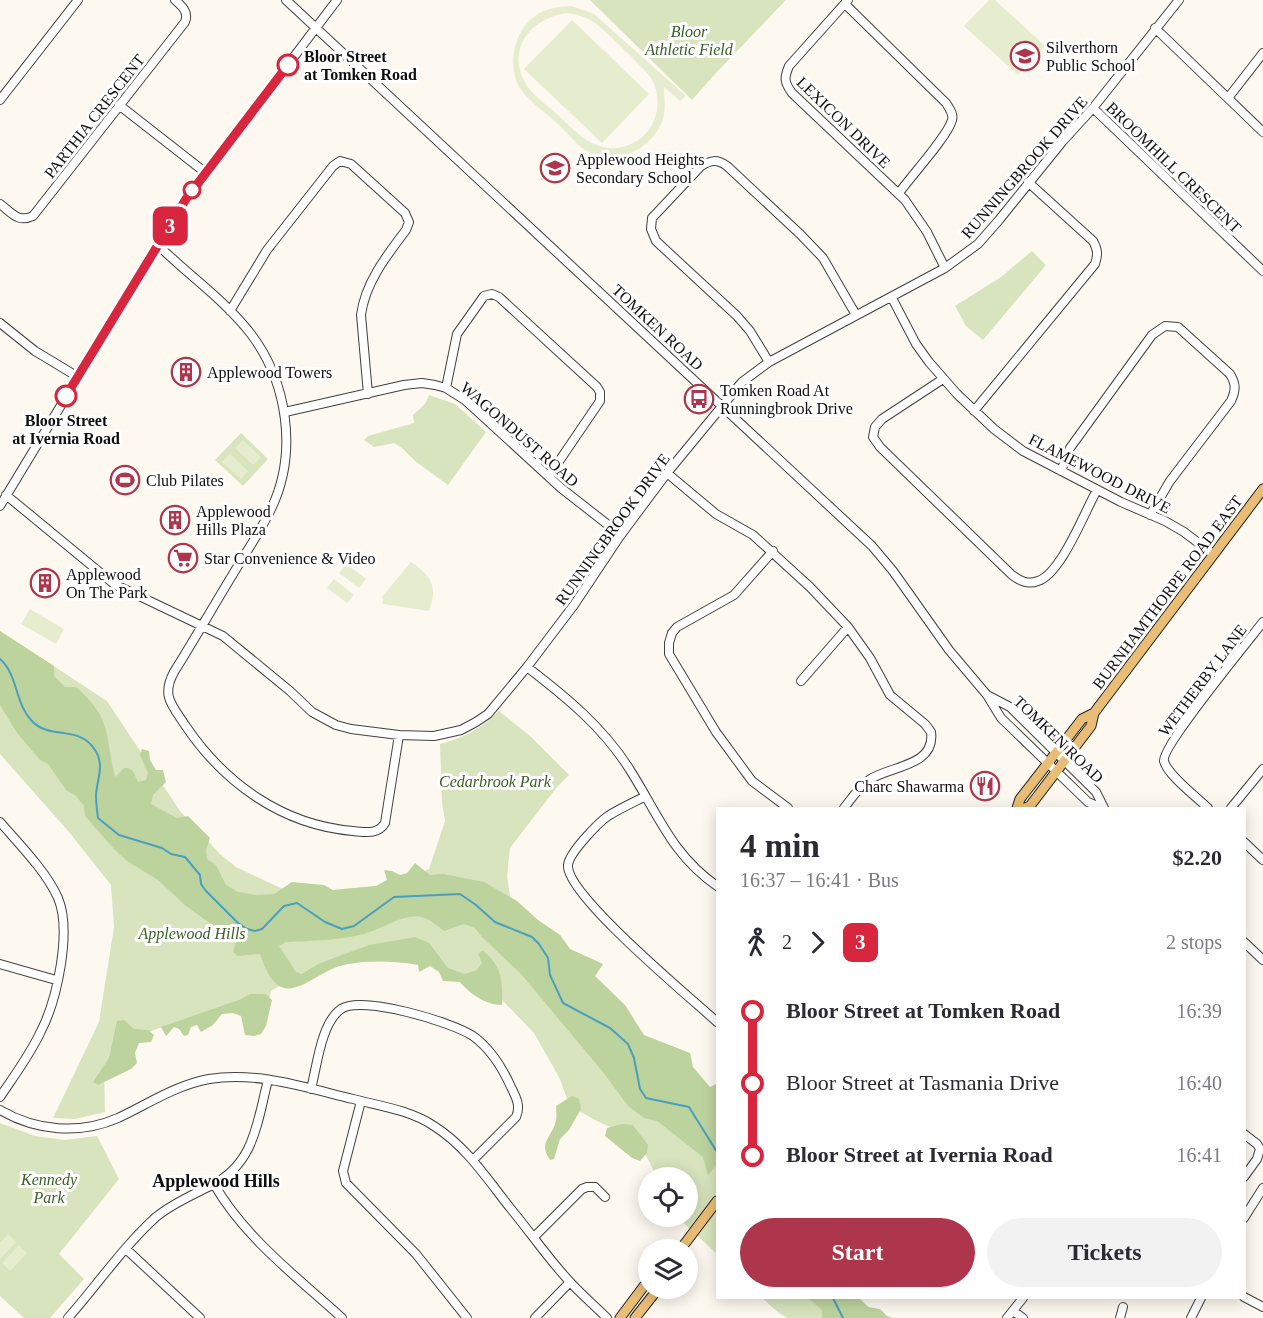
<!DOCTYPE html>
<meta charset="utf-8">
<style>
:root{--surface:#fff;--page:#f2f2f3;--text:#2b2b33;--muted:#7c7c81;--accent:#ae364c}
body{margin:0;font-family:"Times New Roman",serif;background:var(--page);color:var(--text);height:100vh;display:flex;flex-direction:column;font-size:22px;white-space:nowrap}
*{box-sizing:border-box;margin:0}
p{font-size:20px;color:var(--muted)}
.icon{flex:none;width:33px;height:33px;fill:none;stroke:currentColor;stroke-width:2;stroke-linecap:round;stroke-linejoin:round}
.map{position:relative;flex:1;overflow:hidden}
.panel{position:absolute;left:716px;top:807px;width:530px;height:492px;display:flex;flex-direction:column;background:var(--surface);border-radius:0px;box-shadow:0 3px 15px #0003}
.panel>*{flex:none}
.badge{padding:0 12px;border-radius:9px;font-size:21px;line-height:39px}
.buttons{position:absolute;left:638px;top:1167px;display:grid;gap:12px}
.buttons a{display:grid;place-items:center;width:60px;height:60px;border-radius:50%;background:var(--surface);box-shadow:0 3px 15px #0003;font-size:30px}
.map>.badge{position:absolute;translate:-50% -50%;box-shadow:0 0 0 3px #fff}
.legs{display:flex;align-items:center;gap:9px;height:66px;padding:0 24px;font-size:20px}
.legs p{margin-inline-start:auto}
.overview{display:flex;align-items:center;justify-content:space-between;height:102px;padding:0 24px}
h1{font-size:33px;font-weight:600;line-height:45px}
.action{display:flex;gap:12px;margin-top:auto;padding:12px 24px}
.action a{flex:1;height:69px;border-radius:36px;background:var(--accent);color:#fff;font-size:24px;font-weight:600;line-height:69px;text-align:center}
.action a+a{background:var(--page);color:var(--text)}
ul{padding:0 24px;list-style:none}
li{display:flex;align-items:center;gap:21px;height:72px;font-size:22px}
li i{display:grid;place-items:center;width:9px;height:100%;margin:0 8px;background:currentColor}
li i::after{content:'';width:15px;height:15px;margin:-8px;border:4px solid;border-radius:50%;background:var(--surface)}
li p{margin-inline-start:auto}
li:first-child i{background:linear-gradient(#0000 50%,currentColor 0)}
li:last-child i{background:linear-gradient(currentColor 50%,#0000 0)}
.map>svg:first-child{display:block}
.green{fill:#d7e4bd}
.forest{fill:#bdd39e}
.pitch{fill:#e6ecce;fill-rule:evenodd}
.lines{fill:none;stroke-linecap:round;stroke-linejoin:round}
.stream{stroke:#4a9fbe;stroke-width:2}
.minor-casing{stroke:#414141;stroke-width:10}
.major-casing{stroke:#1f1f1f;stroke-width:11}
.minor{stroke:#fff;stroke-width:8}
.major{stroke:#e9bd75;stroke-width:9}
.line-1-casing{stroke:#fff;stroke-width:14}
.line-1{stroke:#d7263d;stroke-width:9}
.stop-1-dot{fill:#fff;stroke:#d7263d;stroke-width:3}
.labels{text-anchor:middle;stroke-width:6;stroke-linejoin:round;paint-order:stroke}
.park-label{font-size:16px;font-style:italic;fill:#395e25;stroke:#fff}
.poi-label{font-size:16px;fill:#0e0e0e;stroke:#fff;text-anchor:start}
.stop-label{font-size:16px;font-weight:bold;fill:#0e0e0e;stroke:#fff;text-anchor:start}
.street-label{font-size:16px;fill:#0e0e0e;stroke:#fff}
.neighbourhood-label{font-size:18px;font-weight:bold;fill:#0e0e0e;stroke:#fff}
</style>
<div class="map">
<svg width="1263" height="1318" viewBox="0 0 1263 1318">
<rect width="100%" height="100%" fill="#fdf9f0"/>
<!-- green -->
<path class="green" d="M590,0h196l-71,74 -23,26z
M1032,251l14,14 -63,75 -17,-14 -11,-20 46,-29z
M429,395l26,9 31,28 -38,53 -33,-24 -14,-14 -7,-4 -20,4 -10,-7 4,-4 46,-13 -1,-8 12,-11z
M241,433l27,26 -25,27 -28,-26z
M0,631l107,70 73,110 40,43 16,13 49,23h48l66,-6 30,-15 16,-48 -3,-18 -2,-59c24,-6 42,-16 59,-33l31,25 39,39 -12,12 -47,61 -3,28 4,27 49,32 10,14 33,15 -8,12 122,155v123l-40,-37 10,-1v-38l-30,-1 -17,-33 -15,-10 -32,-15 -24,-14 -9,-26 -26,-46 -30,-31 -92,-48 -94,10 -47,27 -5,26 -25,-18 -101,36 -36,34 1,43 -30,7 -22,-1 46,-96 15,-95 -3,-42 -42,-53 -69,-78z
M0,1123l35,13 30,4 32,-4 22,43 -60,75 25,25 -34,39h-26l-24,-22z
M762,1298h97l21,20h-92l-8,-4z"/>
<!-- forest -->
<path class="forest" d="M0,631l54,35v10l11,11h11c36,31 29,48 39,90l9,-9h4l5,3 5,11 8,-2 2,-7 -8,-18 2,-6 7,2 1,9 6,10h7l3,12 -13,13 -2,9 26,14 11,-2 22,22 -4,12 1,9 9,6 10,20 12,7 18,3 18,-1 18,-12 32,3 9,5 43,-4 11,-6 -3,-10 8,1 8,4 7,-2 8,-10 15,12 13,-1 41,8 33,19 21,19 22,15 10,14 33,15 -8,12 30,29 19,30 46,18 3,14 17,20 6,-3 1,-11v91l-9,11 -5,-18 -46,-36 -13,-3 -16,-12 -25,-34 -82,-98 -39,-37 -7,-9 -11,-4 -20,7c-7,-5 -15,-13 -23,-14 -20,-3 -38,12 -57,17 -25,6 -52,7 -78,8l-7,4 17,26 5,2 17,-10 51,-19 46,-8 14,6 19,25 17,6 12,-4 5,-7 -4,-10 5,-2c19,14 20,32 19,54 -16,0 -32,-11 -42,-23l-17,-1 -4,-9 -9,-6 -11,6 -1,-7c-21,-4 -48,-5 -70,-1 -39,7 -66,57 -88,-10l-22,2 -5,-4 3,-10 -50,-36 -28,-26 -31,-19 -13,-12 -29,-33 -1,-10 -8,-10 -10,-6 -18,-26 -8,-4 -23,-27 -17,-28z
M250,994h16l6,6 -6,26 -5,8 -7,2 -9,-1 -4,-19 -8,-3 -11,1 -9,11 -12,7 -4,-7 -6,2 -3,8 -4,1 -5,-7 -5,-2 -8,9 -5,-9 80,-28z
M124,1020l10,9 14,1 6,5 -3,7 -12,1 -4,10 2,10 -6,6 -33,16 -5,-3 16,-24 8,-37z
M572,1096l7,3 2,10 -12,21 -9,9 -6,20 -4,1c-13,-18 3,-23 6,-40 1,-4 0,-9 0,-14z
M622,1124l11,1 15,20 -1,8 -7,8 -8,-3 -27,-22 2,-8z
M808,1298h51l9,9 12,2 7,7 6,2h-71v-8z"/>
<!-- pitch -->
<path class="pitch" d="M989,0h6l50,46 -27,29 -54,-49z
M572,6l22,8 92,82 -6,5 -16,-14c0,10 2,22 -1,32 -10,31 -48,48 -78,31 -9,-6 -18,-17 -26,-25 -12,-11 -28,-22 -37,-34 -12,-15 -11,-41 -2,-57 12,-22 28,-27 52,-28zM566,13c9,1 18,3 26,8 9,5 54,49 59,57 14,23 5,56 -20,66 -32,14 -53,-10 -74,-30 -10,-9 -23,-18 -30,-28 -22,-35 2,-67 39,-73z
M572,20l77,74 -47,49 -78,-74z
M243,440l18,17 -8,8 -18,-17z
M230,454l18,17 -7,8 -19,-17z
M411,562c21,14 27,25 18,49l-46,-7 -1,-7z
M346,564l20,15 -7,9 -20,-15z
M334,579l20,16 -7,8 -20,-15z
M30,609l34,20 -8,15 -35,-20z
M8,1234l8,8 -16,17v-16z
M19,1245l8,8 -17,18 -8,-8z"/>
<g class="lines">
<!-- stream -->
<path class="stream" d="M0,659c18,16 15,44 31,61 18,21 48,4 64,30 10,15 2,29 1,45 0,8 1,15 2,23l21,17 43,13 9,6 14,3 15,18 1,9 5,7 32,32 9,6 8,2 7,-2 22,-23 13,-3 28,19 17,7 12,-3 40,-29 66,-3 16,11 19,17 37,15 7,7 9,14 2,17 13,28 47,25 18,16 6,14 6,31 6,9 43,9 28,45
M833,1298l10,20"/>
<!-- minor casing -->
<g class="minor-casing">
<path id="minor" d="M286,0l586,546 21,25 56,79 38,45 14,23 87,84 13,6
M848,0l-59,66c-5,12 -5,16 3,27l113,107 22,32 18,36
M846,5l100,98c3,5 8,11 6,17 -4,16 -41,56 -53,73
M1155,28l108,104
M1228,98l35,-45
M0,100l78,-100
M119,105l87,68
M1093,108l170,163
M0,204c12,9 18,19 33,12l152,-194c4,-10 -3,-16 -10,-22
M158,245c30,30 67,55 93,89 36,48 47,117 21,173 -11,24 -26,45 -39,67 -20,33 -39,66 -59,98 -13,24 -2,33 11,53 39,58 97,100 168,106 12,1 25,4 32,-8l14,-88
M892,298l24,46 13,18 28,32 37,35 29,22 98,51 44,19 19,11 29,22
M230,311l37,-61 66,-84 7,-5 11,3 54,49 4,9 -3,8c-19,25 -41,53 -45,85l7,79
M0,323l35,28 43,26
M769,362l-19,-31 -13,-15 -81,-75 -5,-12 1,-11 49,-52c10,-6 16,-7 26,0l73,68 23,24 33,57
M943,379l-61,40 -7,8 -2,10 7,10 132,128c8,6 16,10 26,6 23,-7 47,-70 59,-91
M446,388l11,-54 27,-38 8,-2 7,3 98,90 3,5v9l-51,75
M974,411l121,-147c3,-9 3,-14 -2,-23l-65,-59
M285,412l119,-27 18,-2 13,2 11,3 19,12 96,88 60,47
M1061,471l9,-23 82,-113 13,-9 13,1 52,47c6,10 6,16 1,27l-61,80 -20,34
M667,473l49,41 37,21 57,52 38,40 22,31 20,37 35,29 6,8c5,35 -43,34 -62,48 -10,7 -18,19 -25,28
M6,495l108,89 109,52 67,55 22,21 24,13 15,4 48,6 35,1 27,-6 15,-8 12,-8 39,-47 47,-62 46,-69 47,-63 75,-91 27,-20 176,-94 33,-24 21,-24 63,-78 31,-34 86,-108
M0,506l186,-307 151,-199
M773,551l-39,44 -57,32 -5,6 -3,10v11l47,78 36,49 36,27
M527,667c39,30 77,61 103,103 28,44 42,85 87,116
M801,681l47,-54
M989,696l21,11 86,85 8,16
M644,797c-12,6 -25,12 -36,19 -10,7 -39,37 -40,49 -3,29 124,134 149,157
M1208,808c-10,-10 -41,-33 -44,-47 -3,-14 85,-121 99,-139
M1231,808l32,-39
M0,822c19,22 46,49 58,76 14,33 -1,102 -17,133 -11,24 -27,45 -41,66
M1244,842l19,18
M1244,942l19,18
M0,964l56,16
M311,1089c6,-23 10,-66 30,-80 21,-14 111,13 132,27 18,13 29,31 38,51 5,10 10,19 5,30l-43,43
M361,1101l-18,70 3,12 70,71 51,64
M0,1110c36,21 79,25 118,8 30,-14 58,-33 91,-39 48,-8 98,9 144,20 27,7 57,11 81,27 33,21 53,53 77,83 20,24 38,51 60,74 11,12 24,23 36,35
M1244,1134l13,10 3,5 -3,10 -13,18
M214,1184c30,53 83,93 128,134
M1244,1218l19,-30
M534,1237l48,-48 5,-2h8l10,10
M126,1249l74,69
M1244,1297l19,10
M1013,1311l10,7
M68,1318c29,-33 55,-71 88,-101 17,-14 37,-22 56,-32 43,-22 45,-63 56,-105
M535,1318l35,-36
M1007,1318l16,-20
M1120,1318l3,-11
M1191,1318l10,-20"/>
</g>
<!-- major casing -->
<g class="major-casing">
<path id="major" d="M1017,808l3,-9 62,-80 12,-6
M1025,808l5,-2 61,-80 3,-13 169,-224
M680,1250l37,-49
M620,1318l24,-32 4,-1
M635,1318l19,-24v-6"/>
</g>
<!-- minor -->
<use href="#minor" class="minor"/>
<!-- major -->
<use href="#major" class="major"/>
</g>
<g class="lines">
<!-- line-1 casing -->
<g class="line-1-casing">
<path id="line-1" d="M66,396l120,-197 102,-134"/>
</g>
<!-- line-1 -->
<use href="#line-1" class="line-1"/>
</g>
<!-- icons -->
<defs>
<g id="school-ring" transform="scale(1.5)"><circle r="9.5" fill="#fff" stroke="#ae364c" stroke-width="1.5"/><path d="M0-5L7-2L0 1L-7-2ZM-4 1L0 2.5L4 1V4Q0 6-4 4Z" fill="#ae364c"/></g>
<g id="building-ring" transform="scale(1.5)"><circle r="9.5" fill="#fff" stroke="#ae364c" stroke-width="1.5"/><path d="M-4-6H4V6H1V3H-1V6H-4ZM-2.5-4.3h1.7v1.8h-1.7ZM.8-4.3h1.7v1.8H.8ZM-2.5-1h1.7V.8h-1.7ZM.8-1h1.7V.8H.8Z" fill="#ae364c"/></g>
<g id="bus-ring" transform="scale(1.5)"><circle r="9.5" fill="#fff" stroke="#ae364c" stroke-width="1.5"/><path d="M-5-6H5V4H4V6H2V4H-2V6H-4V4H-5ZM-3.5-4V0h7V-4ZM-3.5 1.2v1.5H-2V1.2ZM2 1.2v1.5H3.5V1.2Z" fill="#ae364c"/></g>
<g id="stadium-ring" transform="scale(1.5)"><circle r="9.5" fill="#fff" stroke="#ae364c" stroke-width="1.5"/><path d="M0-5a6.5 5 0 1 0 0 10a6.5 5 0 1 0 0-10ZM-3.5-1.8h7v3.6h-7Z" fill="#ae364c"/></g>
<g id="supermarket-ring" transform="scale(1.5)"><circle r="9.5" fill="#fff" stroke="#ae364c" stroke-width="1.5"/><path d="M-6-5.5h2.5l.6 2H6L4.5 2H-2.5L-4.4-4H-6ZM-1.5 3.2a1.3 1.3 0 1 0 .1 0ZM3 3.2a1.3 1.3 0 1 0 .1 0Z" fill="#ae364c"/></g>
<g id="restaurant-ring" transform="scale(1.5)"><circle r="9.5" fill="#fff" stroke="#ae364c" stroke-width="1.5"/><path d="M-5-6h1v4h1v-4h1v4h1v-4h1v5L-1.5 .5V6h-2V.5L-5-1ZM5-6V6H3V1.5H1.5Q1.5-4 5-6Z" fill="#ae364c"/></g>
</defs>
<g fill-rule="evenodd">
<use href="#school-ring" x="1025" y="56"/>
<use href="#school-ring" x="555" y="168"/>
<use href="#building-ring" x="186" y="372"/>
<use href="#bus-ring" x="699" y="399"/>
<use href="#stadium-ring" x="125" y="480"/>
<use href="#building-ring" x="175" y="520"/>
<use href="#supermarket-ring" x="183" y="558"/>
<use href="#building-ring" x="45" y="583"/>
<use href="#restaurant-ring" x="985" y="786"/>
</g>
<!-- markers -->
<g class="stop-1-dot">
<circle cx="288" cy="65" r="10"/>
<circle cx="192" cy="190" r="8"/>
<circle cx="66" cy="396" r="10"/>
</g>
<g class="labels">
<!-- park labels -->
<g class="park-label">
<text x="689" y="37">Bloor<tspan x="689" dy="18">Athletic Field</tspan></text>
<text x="495" y="787">Cedarbrook Park</text>
<text x="192" y="939">Applewood Hills</text>
<text x="49" y="1185">Kennedy<tspan x="49" dy="18">Park</tspan></text>
</g>
<!-- poi labels -->
<g class="poi-label">
<text x="1046" y="53">Silverthorn<tspan x="1046" dy="18">Public School</tspan></text>
<text x="576" y="165">Applewood Heights<tspan x="576" dy="18">Secondary School</tspan></text>
<text x="207" y="378">Applewood Towers</text>
<text x="720" y="396">Tomken Road At<tspan x="720" dy="18">Runningbrook Drive</tspan></text>
<text x="146" y="486">Club Pilates</text>
<text x="196" y="517">Applewood<tspan x="196" dy="18">Hills Plaza</tspan></text>
<text x="204" y="564">Star Convenience &amp; Video</text>
<text x="66" y="580">Applewood<tspan x="66" dy="18">On The Park</tspan></text>
<text x="964" y="792" text-anchor="end">Charc Shawarma</text>
</g>
<!-- stop labels -->
<g class="stop-label">
<text x="304" y="62">Bloor Street<tspan x="304" dy="18">at Tomken Road</tspan></text>
<text x="66" y="426" text-anchor="middle">Bloor Street<tspan x="66" dy="18">at Ivernia Road</tspan></text>
</g>
<!-- street labels -->
<g class="street-label">
<text transform="translate(94 116) rotate(-52)" y="6">PARTHIA CRESCENT</text>
<text transform="translate(844 122) rotate(44)" y="6">LEXICON DRIVE</text>
<text transform="translate(1024 167) rotate(-49)" y="6">RUNNINGBROOK DRIVE</text>
<text transform="translate(1174 167) rotate(44)" y="6">BROOMHILL CRESCENT</text>
<text transform="translate(658 327) rotate(43)" y="6">TOMKEN ROAD</text>
<text transform="translate(520 434) rotate(41)" y="6">WAGONDUST ROAD</text>
<text transform="translate(1100 473) rotate(27)" y="6">FLAMEWOOD DRIVE</text>
<text transform="translate(612 529) rotate(-54)" y="6">RUNNINGBROOK DRIVE</text>
<text transform="translate(1167 592) rotate(-53)" y="6">BURNHAMTHORPE ROAD EAST</text>
<text transform="translate(1202 680) rotate(-53)" y="6">WETHERBY LANE</text>
<text transform="translate(1059 739) rotate(44)" y="6">TOMKEN ROAD</text>
</g>
<!-- neighbourhood labels -->
<g class="neighbourhood-label">
<text x="216" y="1187">Applewood Hills</text>
</g>
</g>
</svg>
<div class="buttons">
<a><svg class="icon" aria-label="locate" viewBox="0 0 24 24"><circle cx="12" cy="12" r="6"/><path d="M12 2v4M12 18v4M2 12h4M18 12h4"/></svg></a>
<a><svg class="icon" aria-label="layers" viewBox="0 0 24 24"><path d="M12 4l9 5-9 5-9-5zM3 14l9 5 9-5"/></svg></a>
</div>
<b class="badge" style="left:170px;top:226px;background:#d7263d;color:#fff">3</b>
<section class="panel">
<div class="overview"><div><h1>4 min</h1><p>16:37 – 16:41 · Bus</p></div><b>$2.20</b></div>
<div class="legs"><svg class="icon" aria-label="walk" viewBox="0 0 24 24"><circle cx="13" cy="4" r="2"/><path d="M13 8l-2 6 4 7M11 14l-3 7M7 12l3-4h3l4 4"/></svg>2<svg class="icon" aria-label="forward" viewBox="0 0 24 24"><path d="M9 5l7 7-7 7"/></svg><b class="badge" style="background:#d7263d;color:#fff">3</b><p>2 stops</p></div>
<ul>
<li><i style="color:#d7263d"></i><b>Bloor Street at Tomken Road</b><p>16:39</p></li>
<li><i style="color:#d7263d"></i><span>Bloor Street at Tasmania Drive</span><p>16:40</p></li>
<li><i style="color:#d7263d"></i><b>Bloor Street at Ivernia Road</b><p>16:41</p></li>
</ul>
<div class="action"><a>Start</a><a>Tickets</a></div>
</section>
</div>
